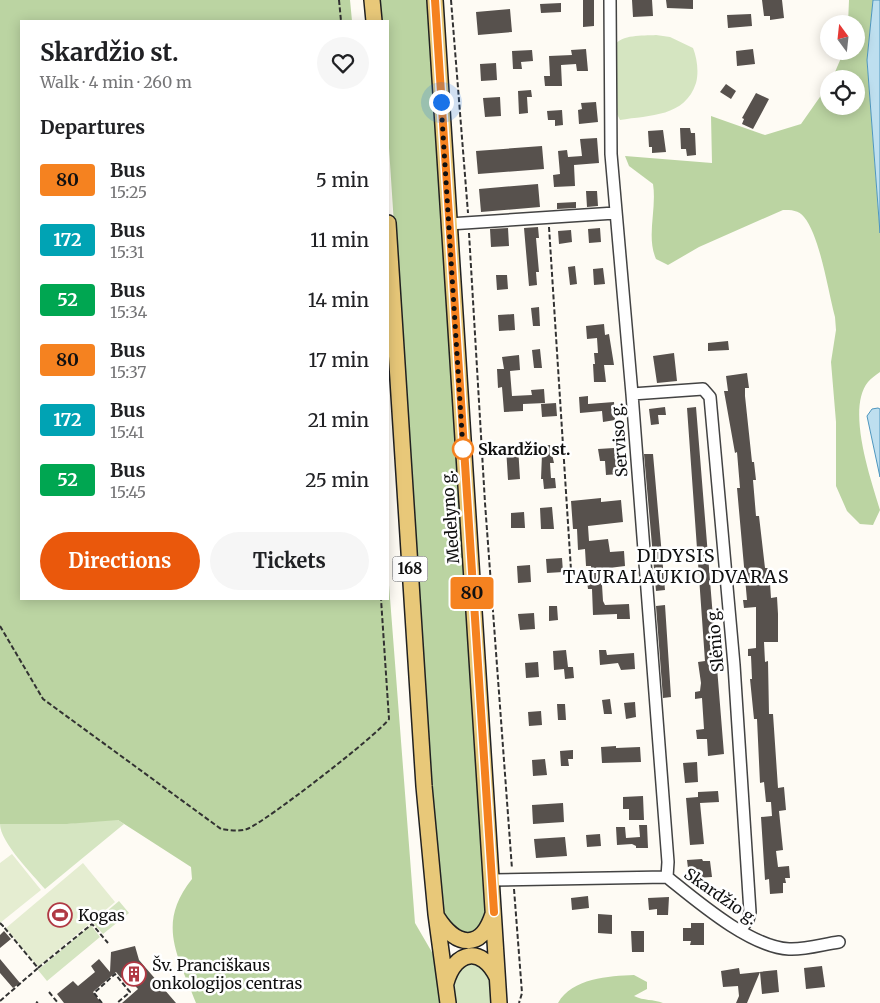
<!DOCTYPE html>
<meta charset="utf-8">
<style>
:root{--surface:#fff;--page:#f6f6f6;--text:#202124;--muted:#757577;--accent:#ea580c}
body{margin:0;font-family:Merriweather,serif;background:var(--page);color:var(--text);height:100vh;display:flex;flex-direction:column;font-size:19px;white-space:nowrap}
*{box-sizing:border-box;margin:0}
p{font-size:16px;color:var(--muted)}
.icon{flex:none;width:28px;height:28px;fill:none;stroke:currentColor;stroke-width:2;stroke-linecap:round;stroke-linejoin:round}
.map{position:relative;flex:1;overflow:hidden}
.side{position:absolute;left:20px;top:20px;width:369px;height:580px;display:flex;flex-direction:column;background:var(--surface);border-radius:0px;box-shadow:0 2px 12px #0003}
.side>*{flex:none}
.badge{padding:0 10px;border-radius:4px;font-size:18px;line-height:32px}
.needle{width:32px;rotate:345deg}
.buttons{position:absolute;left:820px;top:15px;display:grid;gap:10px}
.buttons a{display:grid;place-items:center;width:45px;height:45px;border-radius:50%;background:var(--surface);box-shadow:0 2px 12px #0003;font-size:25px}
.you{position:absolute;width:25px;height:25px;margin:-12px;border:4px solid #fff;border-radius:50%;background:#1a73e8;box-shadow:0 0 0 8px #1a73e833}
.map>.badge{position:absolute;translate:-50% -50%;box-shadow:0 0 0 2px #fff}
h2{padding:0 20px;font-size:19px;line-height:45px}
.round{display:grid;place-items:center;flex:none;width:52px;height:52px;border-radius:26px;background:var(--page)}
.summary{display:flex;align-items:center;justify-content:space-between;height:85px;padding:0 20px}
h1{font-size:24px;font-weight:700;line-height:38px}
.primary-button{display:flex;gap:10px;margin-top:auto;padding:10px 20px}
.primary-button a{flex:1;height:58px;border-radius:30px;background:var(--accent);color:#fff;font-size:20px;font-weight:700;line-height:58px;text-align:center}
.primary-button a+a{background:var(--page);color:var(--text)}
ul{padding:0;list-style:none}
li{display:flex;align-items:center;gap:15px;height:60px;padding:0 20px}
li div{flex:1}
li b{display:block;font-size:19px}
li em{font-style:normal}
li .badge{min-width:55px;font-weight:700;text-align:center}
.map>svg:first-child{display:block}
.green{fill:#d5e5c1}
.forest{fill:#bbd4a2}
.pitch{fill:#e5edd1}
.water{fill:#bedfef;stroke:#4e96be}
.building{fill:#57514d}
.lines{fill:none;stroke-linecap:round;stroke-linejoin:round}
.minor-casing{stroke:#434343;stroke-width:14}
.major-casing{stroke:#212121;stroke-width:18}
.path{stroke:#323232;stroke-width:2;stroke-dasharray:5 2.5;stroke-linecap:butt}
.minor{stroke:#fff;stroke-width:11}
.major{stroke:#e8c879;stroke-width:15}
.line-casing{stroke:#fff;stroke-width:11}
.line{stroke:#f58220;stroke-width:8}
.walk{stroke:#101010;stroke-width:5;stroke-dasharray:0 9}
.stop-dot{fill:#fff;stroke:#f58220;stroke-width:2.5}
.labels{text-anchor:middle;stroke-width:5;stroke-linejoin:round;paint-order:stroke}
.shield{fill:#fff;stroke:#585858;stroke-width:1}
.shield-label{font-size:15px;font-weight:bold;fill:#101010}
.street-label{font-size:16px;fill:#101010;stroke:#fff}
.stop-label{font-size:16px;font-weight:bold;fill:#101010;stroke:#fff;text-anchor:start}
.poi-label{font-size:16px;fill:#101010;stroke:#fff;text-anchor:start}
.neighbourhood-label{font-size:18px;letter-spacing:1px;fill:#101010;stroke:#fff}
</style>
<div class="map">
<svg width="880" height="1003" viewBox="0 0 880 1003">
<rect width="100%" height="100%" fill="#fefbf4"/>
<!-- green -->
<path class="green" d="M656,35l14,2 23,11c4,10 6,24 3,35 -11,34 -46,32 -76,37l-4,-8 -2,-66c8,-12 28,-10 42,-11z
M99,820h19l6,4 -79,65c-12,-14 -45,-47 -45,-65h67z
M119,901l10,12 -26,21 -10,-11z
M91,925l9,12 -53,44 -9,-11z
M470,961l19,6 4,36h-40l-3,-18 4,-16z"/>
<!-- forest -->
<path class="forest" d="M0,0h350l2,21h-331v578h367v-27l27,351 18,31 7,49h-244c-18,-47 -40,-79 -4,-124l-1,-12 -73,-47 -51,4h-67z
M380,0h48l60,915 -5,13 -20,8 -19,-19 -13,-126 -42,-643 -1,-127h-7z
M849,0h24l-6,60 13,173v139c-4,3 -9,6 -12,10 -22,27 3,98 12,128l-7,15 -13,-1 -13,-13 -11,-25v-64l-5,-60 5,-32 -1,-13c-7,-26 -15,-81 -31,-100 -5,-7 -13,-7 -21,-7l-84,37 -31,18 -12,-6c-10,-23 1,-50 -3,-75l-24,-18 -4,-10 87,7 -1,-47 54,19 36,-11 28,-40v22h27v-27h-24l12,-28h12v-27h-8z
M634,975l13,7v7l-13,7c10,5 19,3 29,7h-105c14,-25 51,-27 76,-28z"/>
<!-- pitch -->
<path class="pitch" d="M12,854l29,36 -41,33v-60z
M83,863l32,39 -77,65 -32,-39z"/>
<!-- water -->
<path class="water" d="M873,0h7v233l-13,-173z
M878,408l2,1v68l-13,-61 5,-7z"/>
<!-- building -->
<path class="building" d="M583,0h11v26l-11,1z
M632,0h20l1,16 -20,1z
M666,0h27v9l-26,-1z
M762,0h20l2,18 -14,2v-4h-6z
M561,3v9l-20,1 -1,-9z
M510,9l2,23 -34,3 -2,-23z
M751,14l1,12 -24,2 -1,-13z
M586,49l2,22h-11l-1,-7 -15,1 1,21h-17l-1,-10h6l-1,-20 23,-1 -1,-5z
M753,49l2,15 -18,2 -1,-15z
M532,50l1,11 -12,1 1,7h-9l-1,-18z
M496,63l1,17 -16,1 -1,-17z
M726,84l10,7 -5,8 -11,-7z
M531,90l1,7h-5l1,16 -9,1 -1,-23z
M756,93l13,6 -16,30 -11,-5 2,-5 -2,-1z
M500,97l1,19 -16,1 -2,-19z
M596,102l2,20 -19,2 -1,-14 4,-1 -1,-6z
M562,110l1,15 -8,1v-6h-7l-1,-9z
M680,128h10l1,5h4l1,22 -9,1 -1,-7h-5z
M663,130l3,22 -14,1v-6h-3l-1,-16z
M597,138l2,25 -25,2 1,21 -21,1 -1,-12 7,-1 -2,-23 9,-1 1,7 14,-1 -2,-17z
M542,146l2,23 -66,5 -2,-23z
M538,184l2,23 -59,5 -2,-23z
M586,191h11l1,15 -11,1z
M576,202v6l-19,1v-6z
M538,227l1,11h-3l3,34h-3l1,13 -8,1 -5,-58z
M508,228l1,18 -18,1 -1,-18z
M600,228l1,14 -12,1 -1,-14z
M571,230l1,12 -13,2 -1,-13z
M575,266l2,18 -7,1 -2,-18z
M603,268l2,16 -11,1 -1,-16z
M496,275h11l1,14 -11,1z
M539,307l1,19h-7l-2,-18z
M514,314l1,16 -16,1 -1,-16z
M604,324l1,11 4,-1 5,31h-10l2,17h-12l-1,-18h2l-1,-11h4l-1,-15 -10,1 -1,-13z
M728,341l1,9 -21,1v-8z
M540,349l2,19h-8l-2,-18z
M674,353l3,28 -20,2 -4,-27z
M519,355l1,15 -10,1 2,25 20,-1 -1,-5 13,-1 1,14 -22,1v7l-19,1 -2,-25 -4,1 -1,-19h7l-2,-12z
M747,373l2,15h-4v8l7,66h2l2,18h-3l3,36h3l6,52h4l2,30 6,-1 1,17v28h-14l1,20 3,-1 1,53h4l5,74 6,-1 2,23 -7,1 4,39 -7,1 2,16 11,-1 1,12h-5l1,5h-3v10l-13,1 -1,-15 -4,1 -4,-63 11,-1 -1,-14h-5l-2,-20 -4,1 -3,-64h-3l-4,-40h2l-1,-23h-3v-7l8,-1v-41l-12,1 -1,-8h4l-10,-112h3l-3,-36 -2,1 -11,-62h4l-2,-15z
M588,396v8l26,-2 1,18 -12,2 -1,-11 -22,2 -1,-16z
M556,403l1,13 -15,1 -1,-13z
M665,407l1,8h-8l1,9 -8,1 -2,-16z
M696,407l28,347 -16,2 -1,-17h-10l-1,-9 8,-1 -2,-31 -7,1v-7l5,-1 1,-8 -3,-21 7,-1 -18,-253z
M550,445l4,18h-4l1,15h4l1,10 -12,1 -1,-10h-2l1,-25h-2l-1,-8z
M518,446l2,33 -12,1 -2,-33z
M614,448l5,26 -13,1 -1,-14h-5l-2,-12z
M644,454h9l12,136 -9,1z
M601,498v4l20,-2 2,22 -35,4 1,15 19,-2 2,13 14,-1 1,15 -24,3 2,32 2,4 24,-1 1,15h-13v-5l-24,1 -1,-26h-4l-1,-8 5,-1 -1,-14h-5l-1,-17 -7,1 -1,-21h-4l-2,-28z
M552,507l2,22h-13l-1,-21z
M524,512l1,16h-14v-15z
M562,558l1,14 -16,1 -1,-14z
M530,565l1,17 -13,1 -1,-17z
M665,605l6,92 -8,1 -7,-92z
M549,606h8l1,14 -9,1z
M534,613l1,16 -15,1 -2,-16z
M566,650l2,17h5l1,11 -9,1 -1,-10 -10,1 -1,-19z
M599,650h7l1,5 27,-2 1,16 -14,1 -3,-7 -18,2z
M538,662l1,15 -13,1 -1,-15z
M610,699l2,15h-8l-2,-14z
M635,702l1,15 -10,2 -2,-16z
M557,704h8l1,16h-8z
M541,711l1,14 -13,1 -1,-14z
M616,746v2l24,-1 1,15 -39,1 -1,-16z
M573,750v9h-5l1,7h-8l-1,-15z
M545,759l2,16 -14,1 -1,-16z
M697,762l1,20 -13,1 -2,-20z
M718,791l1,11 -19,1 4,41 -14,1 -4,-47 12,-1v-5z
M643,796l1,24h-15v-11h-6v-12z
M563,803l1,19 -31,2 -1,-19z
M639,825h8l1,23h-12v-2l-4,-2 -15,1 -1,-18h9l1,11 14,-1z
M600,834l1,12 -14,1 -1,-12z
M565,837l2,19 -31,2 -2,-19z
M702,859l1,2h7l2,16 -18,1v-10h-6l-1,-8z
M588,896l1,12 -17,2 -1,-12z
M669,897l-1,18h-11v-6l-8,1 -1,-12z
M598,914l14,1v19l-14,-1z
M691,923h13v22h-14l1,-4h-8v-13h8z
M4,931l7,8 -11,9v-13z
M631,931h13v21h-12z
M135,946l4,14 37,43h-54l16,-14 -12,-13 -5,2 -5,-6 -23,20 8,11h-37l-7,-9 16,-13 5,5 17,-14 -4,-6 8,-7 11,13 1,-20z
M0,959l20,24 -7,5 -13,-15z
M822,966l3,21 -19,2 -2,-21z
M739,968l1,6 37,-4 2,22 -17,2 -2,-22 -13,31h-11l3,-7 -1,-10 -15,1 -2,-16z"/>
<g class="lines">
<!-- minor casing -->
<g class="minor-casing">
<path id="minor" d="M610,0l1,154 21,240 36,468 -1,15
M449,224l166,-11
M632,394l71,-5 7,8 24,268 16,247 -2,8 -8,10
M492,880l175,-3c30,24 83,70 122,72 16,1 35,-5 50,-7"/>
</g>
<!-- major casing -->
<g class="major-casing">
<path id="major" d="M372,0l2,21
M435,0l64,1003
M388,223l36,563 12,128 12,89
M437,917c19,30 44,34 56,-3
M446,983c9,-33 36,-37 51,-6"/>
</g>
<!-- path -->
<path class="path" d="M339,0l2,21
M451,0l17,213
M549,227l22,343
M469,233l16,270 27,366
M0,626l43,73 178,130c8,1 17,3 26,0 17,-6 132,-95 142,-110l-8,-120
M514,889l8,104 -3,10
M0,923l3,3 -3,1
M38,968l54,-44 16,19
M49,992l9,11
M0,1001l38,-33 -35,-42
M36,1002l2,1
M102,1003l-8,-10 21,-19 15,18 -13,11"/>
<!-- minor -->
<use href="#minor" class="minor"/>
<!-- major -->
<use href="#major" class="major"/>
</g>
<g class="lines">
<!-- line casing -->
<g class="line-casing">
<path id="line" d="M435,0l59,912"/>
</g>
<!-- line -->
<use href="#line" class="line"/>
<!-- walk -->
<path class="walk" d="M441,102l22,347"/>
</g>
<!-- icons -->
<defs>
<g id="stadium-ring" transform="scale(1.25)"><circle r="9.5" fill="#fff" stroke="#b03843" stroke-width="1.5"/><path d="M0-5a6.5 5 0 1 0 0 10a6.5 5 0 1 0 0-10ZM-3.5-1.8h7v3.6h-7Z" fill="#b03843"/></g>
<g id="building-ring" transform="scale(1.25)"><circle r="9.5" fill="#fff" stroke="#b03843" stroke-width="1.5"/><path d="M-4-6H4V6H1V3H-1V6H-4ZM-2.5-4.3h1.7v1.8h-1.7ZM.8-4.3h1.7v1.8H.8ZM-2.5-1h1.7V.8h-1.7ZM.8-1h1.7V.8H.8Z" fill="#b03843"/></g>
</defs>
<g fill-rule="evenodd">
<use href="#stadium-ring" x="60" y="915"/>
<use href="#building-ring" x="134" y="974"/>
</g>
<!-- markers -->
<circle class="stop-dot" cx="463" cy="449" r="10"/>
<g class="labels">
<!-- shield labels -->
<rect class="shield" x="392.5" y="556.5" width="35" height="25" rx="4"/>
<g class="shield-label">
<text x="410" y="574">168</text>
</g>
<!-- street labels -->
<g class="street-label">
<text transform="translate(619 440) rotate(-94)" y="6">Serviso g.</text>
<text transform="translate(450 517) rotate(-94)" y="6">Medelyno g.</text>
<text transform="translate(715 640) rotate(-95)" y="6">Slėnio g.</text>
<text transform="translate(721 896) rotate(35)" y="6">Skardžio g.</text>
</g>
<!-- stop labels -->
<g class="stop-label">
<text x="478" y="455">Skardžio st.</text>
</g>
<!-- poi labels -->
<g class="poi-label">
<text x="78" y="921">Kogas</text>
<text x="152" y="971">Šv. Pranciškaus<tspan x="152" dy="18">onkologijos centras</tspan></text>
</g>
<!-- neighbourhood labels -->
<g class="neighbourhood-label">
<text x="676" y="562">DIDYSIS<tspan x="676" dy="21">TAURALAUKIO DVARAS</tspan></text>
</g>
</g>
</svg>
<div class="buttons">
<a><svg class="needle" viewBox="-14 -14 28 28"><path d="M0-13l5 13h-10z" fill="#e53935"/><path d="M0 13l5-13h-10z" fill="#757577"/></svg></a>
<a><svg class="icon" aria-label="locate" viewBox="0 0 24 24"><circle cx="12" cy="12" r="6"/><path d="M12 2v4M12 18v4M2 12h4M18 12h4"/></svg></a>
</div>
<div class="you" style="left:441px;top:102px"></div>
<b class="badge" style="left:472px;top:593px;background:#f58220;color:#111">80</b>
<section class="side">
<div class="summary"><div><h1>Skardžio st.</h1><p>Walk · 4 min · 260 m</p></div><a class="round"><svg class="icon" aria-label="heart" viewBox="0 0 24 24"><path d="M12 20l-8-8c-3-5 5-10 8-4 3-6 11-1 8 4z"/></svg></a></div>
<h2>Departures</h2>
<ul>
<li><span class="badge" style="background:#f58220;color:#111">80</span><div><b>Bus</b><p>15:25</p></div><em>5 min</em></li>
<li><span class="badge" style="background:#00a3b4;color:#fff">172</span><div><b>Bus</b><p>15:31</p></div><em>11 min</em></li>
<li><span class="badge" style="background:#00a651;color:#fff">52</span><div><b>Bus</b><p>15:34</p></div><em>14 min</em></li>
<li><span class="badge" style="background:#f58220;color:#111">80</span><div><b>Bus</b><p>15:37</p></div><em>17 min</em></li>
<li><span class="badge" style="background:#00a3b4;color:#fff">172</span><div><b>Bus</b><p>15:41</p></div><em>21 min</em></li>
<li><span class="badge" style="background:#00a651;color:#fff">52</span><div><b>Bus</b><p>15:45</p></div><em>25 min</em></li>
</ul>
<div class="primary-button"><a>Directions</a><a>Tickets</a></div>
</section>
</div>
